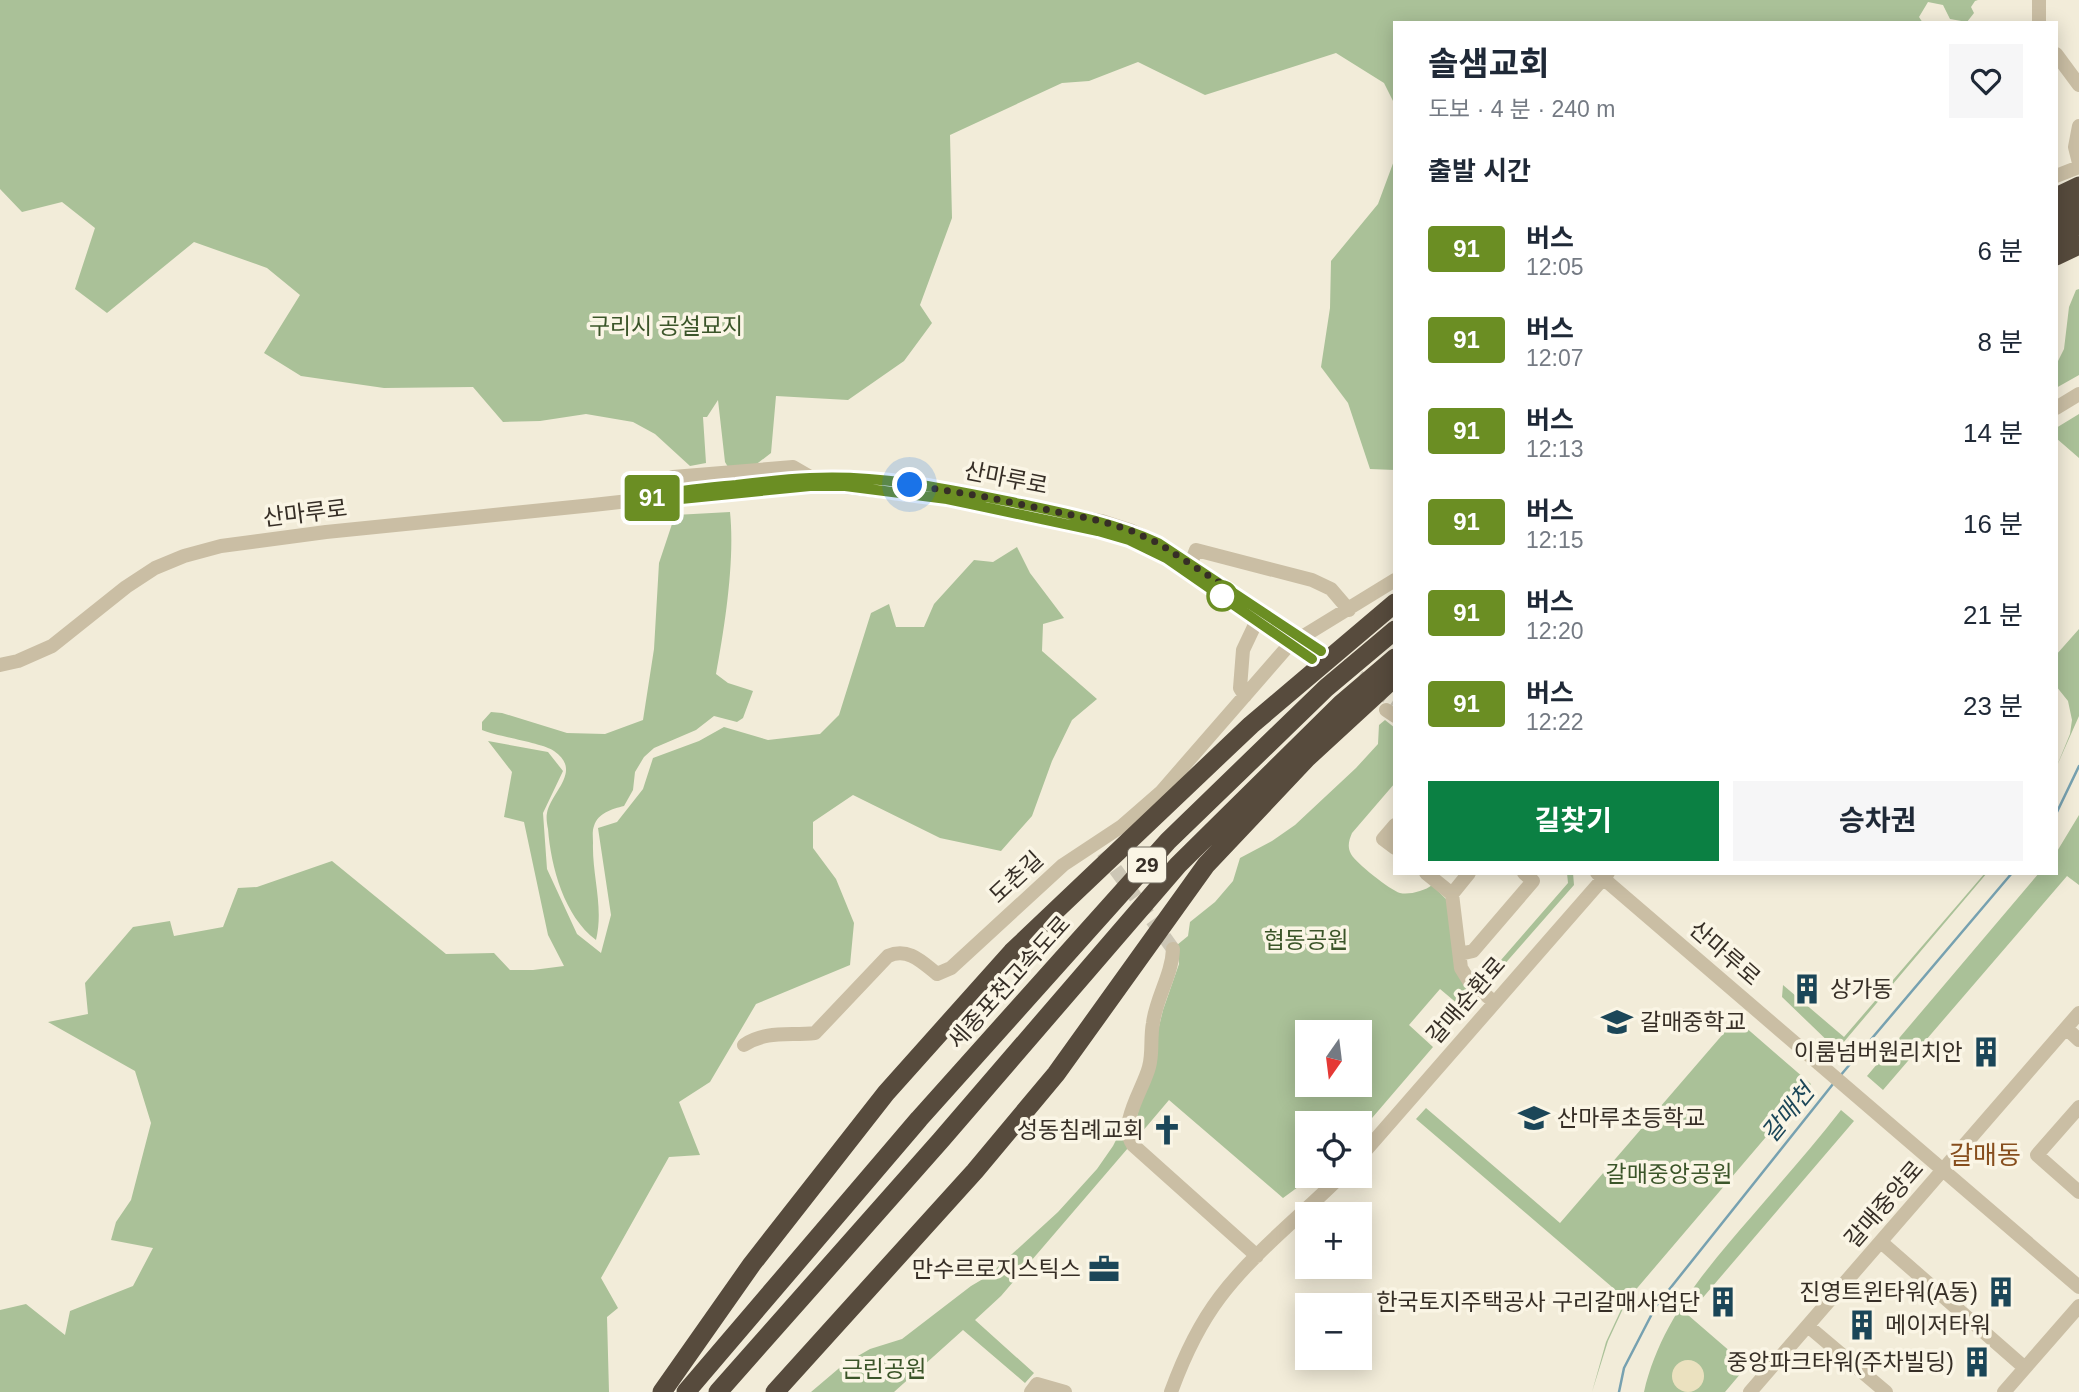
<!DOCTYPE html>
<html lang="ko">
<meta charset="utf-8">
<style>
:root{--surface:#fff;--page:#f6f6f7;--text:#1f2937;--muted:#747a83;--accent:#0b8043}
body{margin:0;font-family:Arial,"Noto Sans KR",sans-serif;background:var(--page);color:var(--text);height:100vh;display:flex;flex-direction:column;font-size:26px;white-space:nowrap}
*{box-sizing:border-box;margin:0}
p{font-size:23px;color:var(--muted)}
.icon{flex:none;width:38px;height:38px;fill:none;stroke:currentColor;stroke-width:2;stroke-linecap:round;stroke-linejoin:round}
.map{position:relative;flex:1;overflow:hidden}
.side{position:absolute;left:1393px;top:21px;width:665px;height:854px;display:flex;flex-direction:column;background:var(--surface);border-radius:0px;box-shadow:0 4px 18px #0003}
.side>*{flex:none}
.badge{padding:0 14px;border-radius:5px;font-size:24px;line-height:46px}
.needle{width:46px;rotate:194deg}
.controls{position:absolute;left:1295px;top:1020px;display:grid;gap:14px}
.controls a{display:grid;place-items:center;width:77px;height:77px;border-radius:0px;background:var(--surface);box-shadow:0 4px 18px #0003;font-size:35px}
.you{position:absolute;width:35px;height:35px;margin:-18px;border:5px solid #fff;border-radius:50%;background:#1a73e8;box-shadow:0 0 0 10px #1a73e833}
.map>.badge{position:absolute;translate:-50% -50%;box-shadow:0 0 0 4px #fff}
h2{padding:0 35px;font-size:26px;line-height:63px}
.round{display:grid;place-items:center;flex:none;width:74px;height:74px;border-radius:0px;background:var(--page)}
.head{display:flex;align-items:center;justify-content:space-between;height:119px;padding:0 35px}
h1{font-size:33px;font-weight:700;line-height:52px}
.primary-button{display:flex;gap:14px;margin-top:auto;padding:14px 35px}
.primary-button a{flex:1;height:80px;border-radius:0px;background:var(--accent);color:#fff;font-size:28px;font-weight:700;line-height:80px;text-align:center}
.primary-button a+a{background:var(--page);color:var(--text)}
ul{padding:0;list-style:none}
li{display:flex;align-items:center;gap:21px;height:91px;padding:0 35px}
li div{flex:1}
li b{display:block;font-size:26px}
li em{font-style:normal}
li .badge{min-width:77px;font-weight:700;text-align:center}
.map>svg:first-child{display:block}
.green{fill:#aac198;fill-rule:evenodd}
.plaza{fill:#ebe1bf}
.lines{fill:none;stroke-linecap:round;stroke-linejoin:round}
.stream{stroke:#77a1b0;stroke-width:2.5}
.minor-tunnel{stroke:#ccc6b5;stroke-width:14;stroke-dasharray:14 7;stroke-linecap:butt}
.minor{stroke:#cabea4;stroke-width:14}
.highway{stroke:#574b3d;stroke-width:19}
.line-casing{stroke:#fff;stroke-width:16}
.line{stroke:#6b8e23;stroke-width:10}
.walk{stroke:#362e26;stroke-width:7;stroke-dasharray:0 12.6}
.stop-dot{fill:#fff;stroke:#6b8e23;stroke-width:3.5}
.labels{text-anchor:middle;stroke-width:7;stroke-linejoin:round;paint-order:stroke}
.shield{fill:#faf5e5;stroke:#716a5f;stroke-width:2}
.shield-label{font-size:21px;font-weight:bold;fill:#362e26}
.park-label{font-size:23px;fill:#3b5529;stroke:#faf5e5}
.street-label{font-size:23px;fill:#362e26;stroke:#faf5e5}
.poi-label{font-size:23px;fill:#362e26;stroke:#faf5e5;text-anchor:end}
.water-label{font-size:24px;font-style:italic;fill:#1b4658;stroke:#faf5e5}
.quarter-label{font-size:26px;fill:#874e1d;stroke:#faf5e5}
</style>
<div class="map">
<svg width="2079" height="1392" viewBox="0 0 2079 1392">
<rect width="100%" height="100%" fill="#f2ecd9"/>
<!-- green -->
<path class="green" d="M0,0h1978l-3,1 -4,6 3,6 -7,9 -17,-3 -7,-14 -15,-3 -9,15 4,6h-528v82l-11,-22 -48,-30 -131,42 -67,-33 -49,19 -27,2 -112,52 2,83 -32,87 12,18 -28,38 -56,39 -72,-4 -5,57 -17,13 -26,1 -3,-5 -7,-62 -11,17h-4l3,46 -16,3 -35,-32 -22,-12 -47,-8 -46,7 -37,1 -30,-35 -89,1 -83,-12 -37,-23 36,-58 -33,-27 -73,-26 -87,71 -32,-24 20,-61 -33,-26 -40,10 -22,-23z
M1395,158v312l-25,-1 -22,-66 -27,-36 9,-59 1,-47 47,-57z
M2079,289v86l-23,13v-23l8,-16 5,-42 7,-17z
M2079,414v44l-23,-20v-10z
M730,512c5,48 -5,113 -14,162l12,9 25,8 -10,27 -6,4 -23,-6 -18,14 -42,18 -10,9 -9,15 -2,18 -9,16c-12,3 -26,7 -30,20 -2,5 -1,12 -1,17 -1,33 11,64 3,97 -32,-24 -45,-73 -48,-111 -1,-5 -2,-12 -1,-16 4,-21 36,-42 7,-62 -11,-8 -55,-14 -72,-21v-8l9,-10 11,1 65,20 38,1 38,-14 11,-71 5,-86 16,-48z
M1017,547l13,26 34,45 -21,6 -1,27 55,48 -25,21 -20,41 -20,55 -31,35 -61,-13 -87,-43 -40,27v26l23,31 18,44 -4,42 -94,39 -46,78 -31,20 21,53 -31,2 -68,121 17,30 -11,9 2,75h-609v-82l26,-6 39,31 5,-24 63,-25 20,-38 -42,-8 5,-18 15,-22 20,-77 -16,-52 -87,-49 40,-8 -3,-31 48,-56 37,-6 4,15 49,-9 15,-39 19,-1 75,-26 114,93 48,-1 16,17h23l31,-4 -16,-31 -24,-113 -20,-5 8,-45 -24,-31 60,11 15,19 -20,42 4,56 30,65 24,19 10,-38 -13,-87 19,-6 26,-33 10,-31 46,-17 25,-14 44,13 52,-6 19,-19 32,-102 18,-9 7,23h28l10,-23 40,-44 19,2z
M2079,629v87l-23,52 14,-34 2,-14 -4,-19 -12,-15v-31z
M1385,720l10,8v55l-43,50c-3,7 -5,14 -1,21 5,9 39,36 49,39 9,2 25,-2 32,-8l14,14 28,100 -9,11 -25,-21 -31,36 24,22 -73,85v-8h-53v52h6l-30,22 -114,-98 -33,39 -3,-6 30,-123 16,-46 -2,-19 11,-9 2,-14 25,-20 18,-21 7,-23 32,-17 23,-16 61,-57 22,-24 1,-19zM1307,1032h53v53h-53z
M2079,815v70l-12,-9 -184,214 -16,-14 172,-203h17v-20z
M1567,873h6l1,12 -86,98h-7l87,-100z
M1985,873h2l-150,177 -55,-53 1,-12 61,52z
M1736,1019l75,65 -184,216 -19,41 -16,51 14,-50 20,-43 -210,-180 10,-11 134,115z
M1841,1110l13,11 -166,194 59,51 -22,26h-81c16,-70 62,-123 108,-176 30,-35 61,-70 89,-106z
M1126,1120l2,28 -127,148 -26,24 59,53 -9,10 -62,-53 -69,62h-83l33,-28 26,-15 32,-10 69,-53 17,-10 70,-64 39,-43 16,-23z"/>
<!-- plaza -->
<path class="plaza" d="M1672 1376a16 16 0 1 1 32 0a16 16 0 1 1-32 0Z"/>
<g class="lines">
<!-- stream -->
<path class="stream" d="M2056,814l23,-48
M1840,1076l172,-203
M1619,1392l5,-24 32,-62 177,-222"/>
<!-- minor-tunnel -->
<path class="minor-tunnel" d="M1341,665l54,37
M1103,852l70,97"/>
<!-- minor -->
<path class="minor" d="M2039,23v-23
M2056,54l23,31
M2079,126l-4,21 4,16
M2056,176l23,-9
M2056,408l23,-14
M939,489l162,32 31,10 26,12 163,108
M671,500l-3,-16 5,-7 120,-10 19,11
M1188,571l8,-21 116,30 19,9 18,21
M1302,637l93,-57
M0,665l18,-4 34,-15 74,-59 29,-19 29,-12 37,-10 105,-14 267,-27 54,-6 24,1 139,-14 35,1 102,12 151,32 31,9 37,18 146,100
M1245,696l-5,-8 3,-38 18,-38
M1386,710l9,6
M1395,825l-12,14 12,9
M1426,873l26,21 9,74 8,13 25,21
M1597,873l482,414
M1452,894l17,-21
M1173,949c-1,26 -17,49 -20,74 -3,15 0,30 -4,44 -6,23 -31,56 -16,78l124,111
M1460,954l13,-3 60,-70 -9,-8
M2066,1028l13,12
M744,1045c23,-15 45,-9 71,-12l73,-77c20,-9 34,6 49,18l14,-6 112,-103 59,-39 39,-34 129,-148
M2079,1107l-42,48 42,37
M1360,1157l248,-284
M1881,1242l144,126
M1809,1327l77,65
M1031,1392l6,-8 28,8
M1171,1392c12,-33 27,-66 49,-95 34,-45 81,-81 121,-121
M1750,1392l329,-379
M2004,1392l75,-86"/>
<!-- highway -->
<path class="highway" d="M2056,197l23,-11
M2056,217l23,-11
M2056,237l23,-12
M2056,256l23,-11
M662,1392l90,-128 134,-171 126,-141 239,-227 144,-122
M686,1392l233,-273 249,-278 158,-153 69,-58
M718,1392l223,-252 237,-275 163,-161 54,-46
M775,1392l200,-221 81,-97 150,-209 101,-107 88,-81"/>
</g>
<g class="lines">
<!-- line casing -->
<g class="line-casing">
<path id="line" d="M1312,659l-146,-101 -37,-18 -31,-9 -151,-32 -102,-13h-35l-139,14 -24,-1c29,-9 59,-11 89,-14 24,-3 49,-6 74,-7 70,-4 142,12 211,26 47,10 93,19 137,39l163,108"/>
</g>
<!-- line -->
<use href="#line" class="line"/>
<!-- walk -->
<path class="walk" d="M910,485l71,11 120,25 31,10 26,12 68,44 -4,9"/>
</g>
<!-- icons -->
<defs>
<g id="building-bare" transform="scale(2.415)"><path d="M-4-6H4V6H1V3H-1V6H-4ZM-2.5-4.3h1.7v1.8h-1.7ZM.8-4.3h1.7v1.8H.8ZM-2.5-1h1.7V.8h-1.7ZM.8-1h1.7V.8H.8Z" fill="#1b4658" stroke="#faf5e5" stroke-width="2.5" paint-order="stroke"/></g>
<g id="school-bare" transform="scale(2.415)"><path d="M0-5L7-2L0 1L-7-2ZM-4 1L0 2.5L4 1V4Q0 6-4 4Z" fill="#1b4658" stroke="#faf5e5" stroke-width="2.5" paint-order="stroke"/></g>
<g id="church-bare" transform="scale(2.415)"><path d="M-1.2-6h2.4v3.5h3.3v2.4h-3.3V6h-2.4V-.1h-3.3v-2.4h3.3Z" fill="#1b4658" stroke="#faf5e5" stroke-width="2.5" paint-order="stroke"/></g>
<g id="office-bare" transform="scale(2.415)"><path d="M-6-3h4V-5.5h4V-3h4V5H-6ZM-1-4.5V-3h2v-1.5ZM-6 0V1H6V0Z" fill="#1b4658" stroke="#faf5e5" stroke-width="2.5" paint-order="stroke"/></g>
</defs>
<g fill-rule="evenodd">
<use href="#building-bare" x="1807" y="989"/>
<use href="#school-bare" x="1617" y="1022"/>
<use href="#building-bare" x="1986" y="1052"/>
<use href="#school-bare" x="1534" y="1118"/>
<use href="#church-bare" x="1167" y="1130"/>
<use href="#office-bare" x="1104" y="1269"/>
<use href="#building-bare" x="2001" y="1292"/>
<use href="#building-bare" x="1723" y="1302"/>
<use href="#building-bare" x="1862" y="1325"/>
<use href="#building-bare" x="1977" y="1362"/>
</g>
<!-- markers -->
<circle class="stop-dot" cx="1222" cy="596" r="14"/>
<g class="labels">
<!-- shield labels -->
<rect class="shield" x="1128" y="847.5" width="38" height="35" rx="5"/>
<g class="shield-label">
<text x="1147" y="872">29</text>
</g>
<!-- park labels -->
<g class="park-label">
<text x="666" y="334">구리시 공설묘지</text>
<text x="1306" y="948">협동공원</text>
<text x="1669" y="1182">갈매중앙공원</text>
<text x="884" y="1377">근린공원</text>
</g>
<!-- street labels -->
<g class="street-label">
<text transform="translate(1006 478) rotate(11)" y="8">산마루로</text>
<text transform="translate(305 513) rotate(-7)" y="8">산마루로</text>
<text transform="translate(1016 877) rotate(-43)" y="8">도촌길</text>
<text transform="translate(1725 953) rotate(41)" y="8">산마루로</text>
<text transform="translate(1009 982) rotate(-48)" y="8">세종포천고속도로</text>
<text transform="translate(1466 1000) rotate(-49)" y="8">갈매순환로</text>
<text transform="translate(1884 1204) rotate(-49)" y="8">갈매중앙로</text>
</g>
<!-- poi labels -->
<g class="poi-label">
<text x="1830" y="997" text-anchor="start">상가동</text>
<text x="1640" y="1030" text-anchor="start">갈매중학교</text>
<text x="1963" y="1060">이룸넘버원리치안</text>
<text x="1557" y="1126" text-anchor="start">산마루초등학교</text>
<text x="1144" y="1138">성동침례교회</text>
<text x="1081" y="1277">만수르로지스틱스</text>
<text x="1978" y="1300">진영트윈타워(A동)</text>
<text x="1700" y="1310">한국토지주택공사 구리갈매사업단</text>
<text x="1885" y="1333" text-anchor="start">메이저타워</text>
<text x="1954" y="1370">중앙파크타워(주차빌딩)</text>
</g>
<!-- water labels -->
<g class="water-label">
<text transform="translate(1788 1113) rotate(-51)" y="8">갈매천</text>
</g>
<!-- quarter labels -->
<g class="quarter-label">
<text x="1985" y="1164">갈매동</text>
</g>
</g>
</svg>
<div class="controls">
<a><svg class="needle" viewBox="-14 -14 28 28"><path d="M0-13l5 13h-10z" fill="#e53935"/><path d="M0 13l5-13h-10z" fill="#747a83"/></svg></a>
<a><svg class="icon" aria-label="locate" viewBox="0 0 24 24"><circle cx="12" cy="12" r="6"/><path d="M12 2v4M12 18v4M2 12h4M18 12h4"/></svg></a>
<a>+</a>
<a>−</a>
</div>
<div class="you" style="left:910px;top:485px"></div>
<b class="badge" style="left:652px;top:498px;background:#6b8e23;color:#fff">91</b>
<section class="side">
<div class="head"><div><h1>솔샘교회</h1><p>도보 · 4 분 · 240 m</p></div><a class="round"><svg class="icon" aria-label="heart" viewBox="0 0 24 24"><path d="M12 20l-8-8c-3-5 5-10 8-4 3-6 11-1 8 4z"/></svg></a></div>
<h2>출발 시간</h2>
<ul>
<li><span class="badge" style="background:#6b8e23;color:#fff">91</span><div><b>버스</b><p>12:05</p></div><em>6 분</em></li>
<li><span class="badge" style="background:#6b8e23;color:#fff">91</span><div><b>버스</b><p>12:07</p></div><em>8 분</em></li>
<li><span class="badge" style="background:#6b8e23;color:#fff">91</span><div><b>버스</b><p>12:13</p></div><em>14 분</em></li>
<li><span class="badge" style="background:#6b8e23;color:#fff">91</span><div><b>버스</b><p>12:15</p></div><em>16 분</em></li>
<li><span class="badge" style="background:#6b8e23;color:#fff">91</span><div><b>버스</b><p>12:20</p></div><em>21 분</em></li>
<li><span class="badge" style="background:#6b8e23;color:#fff">91</span><div><b>버스</b><p>12:22</p></div><em>23 분</em></li>
</ul>
<div class="primary-button"><a>길찾기</a><a>승차권</a></div>
</section>
</div>
